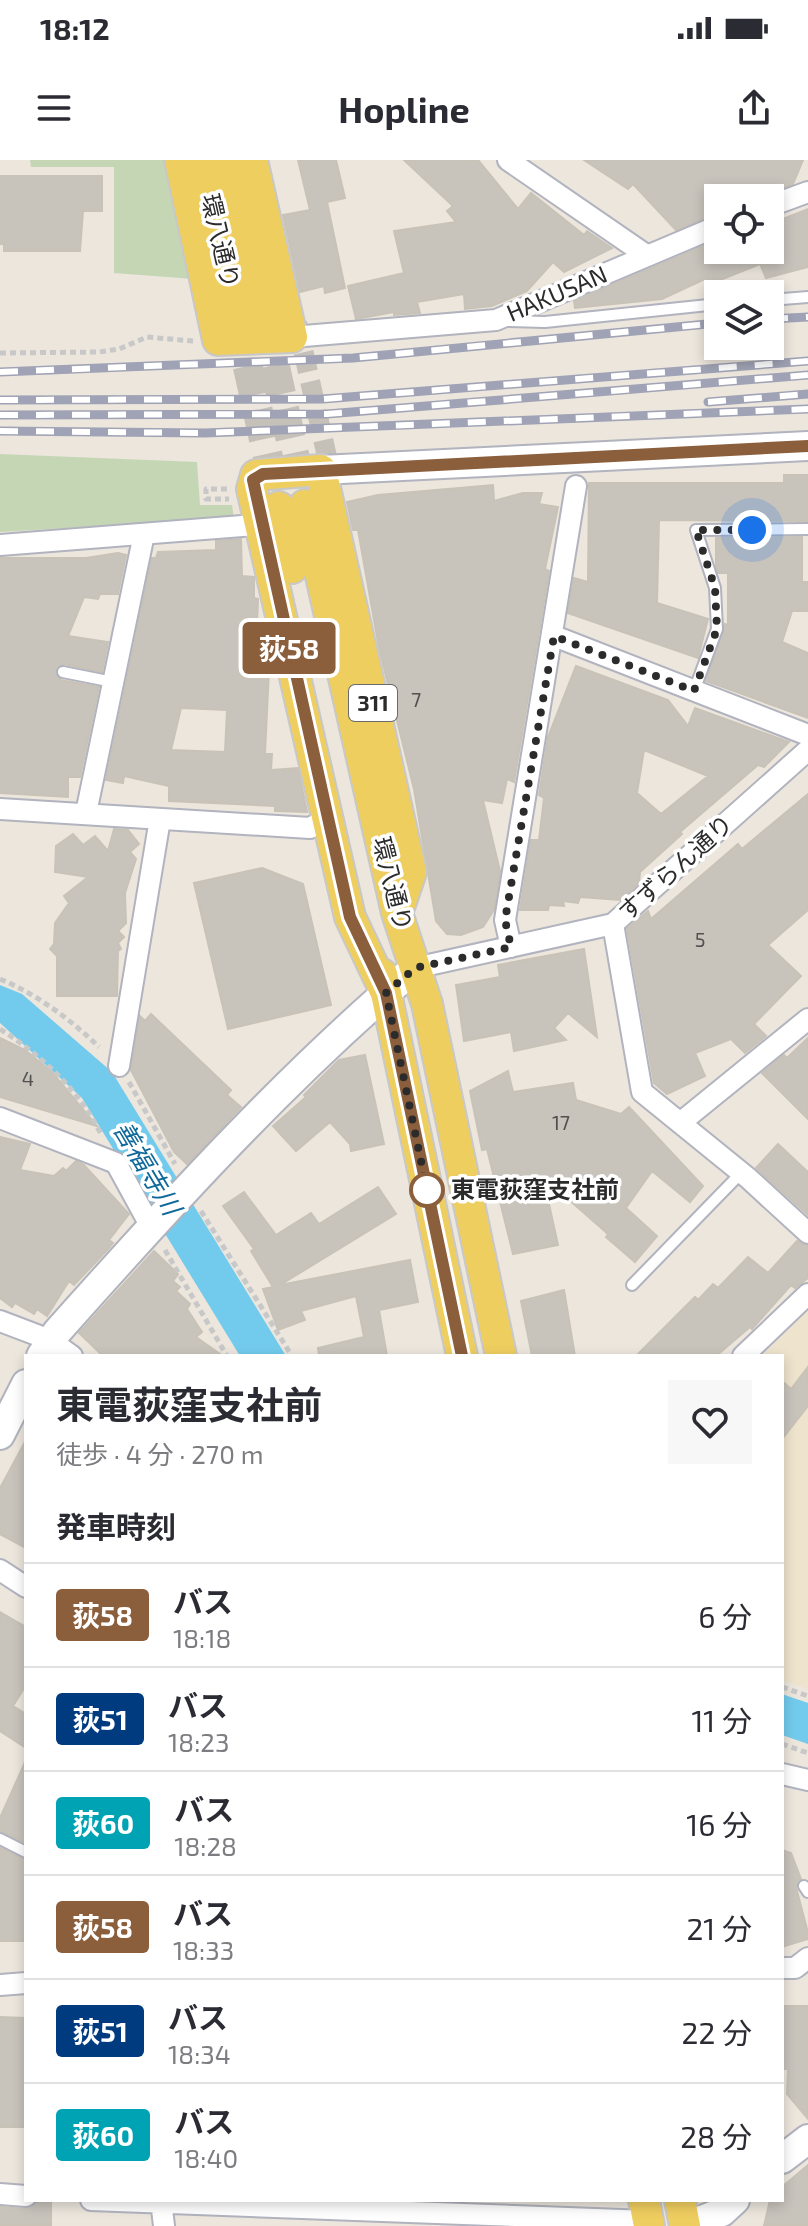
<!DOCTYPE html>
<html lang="ja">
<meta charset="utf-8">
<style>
:root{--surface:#fff;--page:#f7f7f7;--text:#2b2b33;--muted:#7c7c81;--line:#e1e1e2}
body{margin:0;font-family:"Exo 2","Noto Sans JP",sans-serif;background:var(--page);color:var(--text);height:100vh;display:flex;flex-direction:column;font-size:30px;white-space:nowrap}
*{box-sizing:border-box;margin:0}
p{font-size:26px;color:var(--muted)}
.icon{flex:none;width:44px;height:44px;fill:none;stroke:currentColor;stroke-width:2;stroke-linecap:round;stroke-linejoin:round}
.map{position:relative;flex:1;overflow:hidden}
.side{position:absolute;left:24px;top:1194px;width:760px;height:848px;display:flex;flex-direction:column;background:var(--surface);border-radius:0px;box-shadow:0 4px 12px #0003}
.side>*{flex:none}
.badge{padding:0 16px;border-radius:6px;font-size:28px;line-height:52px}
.tools{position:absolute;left:704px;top:24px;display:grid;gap:16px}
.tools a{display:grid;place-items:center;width:80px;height:80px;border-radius:0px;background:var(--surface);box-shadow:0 4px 12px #0003;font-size:40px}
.you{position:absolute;width:40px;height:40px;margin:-20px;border:6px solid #fff;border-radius:50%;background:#1a73e8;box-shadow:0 0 0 12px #1a73e833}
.map>.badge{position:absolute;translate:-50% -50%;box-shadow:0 0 0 4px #fff}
h2{padding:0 32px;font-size:30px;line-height:72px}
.round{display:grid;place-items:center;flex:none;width:84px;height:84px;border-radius:0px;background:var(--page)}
.overview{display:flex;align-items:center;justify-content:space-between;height:136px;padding:0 32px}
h1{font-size:38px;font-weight:700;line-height:60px}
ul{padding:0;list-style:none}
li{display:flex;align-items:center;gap:24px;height:104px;padding:0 32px;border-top:2px solid var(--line)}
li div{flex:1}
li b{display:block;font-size:30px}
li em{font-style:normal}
li .badge{min-width:88px;font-weight:700;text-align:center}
.status{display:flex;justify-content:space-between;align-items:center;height:56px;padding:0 40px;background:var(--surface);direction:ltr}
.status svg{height:22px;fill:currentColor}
header{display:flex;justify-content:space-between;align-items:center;height:104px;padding:0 32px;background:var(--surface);font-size:36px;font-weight:700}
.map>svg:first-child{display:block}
.education{fill:#eee3cd}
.cemetery{fill:#c5d6b5}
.water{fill:#72cbed}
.building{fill:#c8c4bc;stroke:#c8c2b7;stroke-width:2;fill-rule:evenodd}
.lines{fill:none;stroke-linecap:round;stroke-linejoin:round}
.street-tunnel{stroke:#c5c1b9;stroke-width:20;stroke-dasharray:20 10;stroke-linecap:butt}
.primary-tunnel{stroke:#c5c1b9;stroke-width:30;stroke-dasharray:30 15;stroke-linecap:butt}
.lane-casing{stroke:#b1b3be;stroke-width:14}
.street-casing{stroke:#b1b3be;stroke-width:24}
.secondary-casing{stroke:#b1b3be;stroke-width:32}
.primary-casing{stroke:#c8c8c8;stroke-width:34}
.path{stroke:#c8c8c8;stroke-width:5;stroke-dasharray:6 4;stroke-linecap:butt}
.lane{stroke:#fff;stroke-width:10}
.street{stroke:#fff;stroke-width:20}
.secondary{stroke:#fff;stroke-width:28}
.primary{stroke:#efce60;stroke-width:30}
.rail-casing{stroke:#a0a3b5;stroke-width:9}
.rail{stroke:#fff;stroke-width:6;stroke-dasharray:18;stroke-linecap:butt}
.line-casing{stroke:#fff;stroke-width:18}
.line{stroke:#8b5e3c;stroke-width:12}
.walk{stroke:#2b2b2b;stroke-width:8;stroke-dasharray:0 14.4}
.stop-dot{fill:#fff;stroke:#8b5e3c;stroke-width:4}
.labels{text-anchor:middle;stroke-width:7;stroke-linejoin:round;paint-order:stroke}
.number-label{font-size:20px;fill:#52514f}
.shield{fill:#fff;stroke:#6b6b6b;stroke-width:2}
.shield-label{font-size:22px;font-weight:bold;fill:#2b2b2b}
.street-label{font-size:24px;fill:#2b2b2b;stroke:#fff}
.stop-label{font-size:24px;font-weight:bold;fill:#2b2b2b;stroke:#fff;text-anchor:start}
.water-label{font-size:26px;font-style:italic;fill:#0f699a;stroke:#fff}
</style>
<div class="status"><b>18:12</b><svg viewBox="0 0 49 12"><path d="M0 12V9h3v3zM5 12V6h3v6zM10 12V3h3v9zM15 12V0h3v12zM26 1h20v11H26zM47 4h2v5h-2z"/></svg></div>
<header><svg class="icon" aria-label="menu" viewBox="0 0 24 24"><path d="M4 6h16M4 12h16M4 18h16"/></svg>Hopline<svg class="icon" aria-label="share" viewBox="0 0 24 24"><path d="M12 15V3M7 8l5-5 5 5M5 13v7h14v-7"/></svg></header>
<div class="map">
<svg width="808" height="2066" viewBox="0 0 808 2066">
<rect width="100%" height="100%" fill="#ece6dd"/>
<!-- education -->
<path class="education" d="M808,1151v378l-26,-9v-324h-20z"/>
<!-- cemetery -->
<path class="cemetery" d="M30,0h138l25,119 -79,-6v-106h-83z
M0,294l197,8 3,43h32l2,13 -234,14z"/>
<!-- water -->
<path class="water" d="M0,825l22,9 90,78 174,284h-46l-158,-258 -82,-75z
M782,1534l26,9v41l-26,-9z"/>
<!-- building -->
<path class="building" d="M298,0h38l9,38 -18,4 18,86 -20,5 -1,-7 -24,6 -17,-77 27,-5z
M404,0h74l40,49 13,-16 53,42 3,-4 25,17 -48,24 -11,-10 -26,29 -35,15 -27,3 -1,-15 -47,8 3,11 -26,2v-3l-38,7 -8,-33 56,-13 -10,-42 62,-9 -9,-11 6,-5z
M584,0h219l-10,24 -33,14h-42v15l-42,17 -43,-46 -5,5z
M0,16h102v35h-19l-3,40h-76v-7h-4z
M808,49v58l-42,11 -6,-14 -50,20 -3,-6 -45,21 -87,9 -1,-7 144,-61v10h52v-31l10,-3 -2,5z
M784,315h24v46l-149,-1 -2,83 51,16 -10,39 -130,-45 6,-35 14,4 1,-99h195z
M493,325l1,16 29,-8h19l-3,11 19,3 -13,62 4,2 -35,211 -7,-3 -5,24 -19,-3 17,71 -6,39 -11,17 -22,8 -14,-1 -11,-13 -22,-132 -35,-141 -21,-118h-5l-6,-28 31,-7z
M802,377v45h6v29h-16l-10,31 26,11v65l-102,-37 19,-57 3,1v-52h-10l-2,-6v-29z
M241,379l1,37 12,1v21l4,1 -2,53h6v17h7l-4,85h7l-1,16 27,-2 9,44 -32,-1v-5l-106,-5v-15l-45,-10 -1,7 -17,-3 46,-222h4l2,-6 58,-2v-9zM181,548l46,2 -2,42 -54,-2z
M118,393l8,2 -8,39h-18l-2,5 -14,-2 -16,39 40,6 -6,30 -38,-8 -9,7 6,9 38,7 -19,90h-12v20l-68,-4v-235h86z
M576,506l92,34 20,26 7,-18 94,34 -25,25 -6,-2 -78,67 2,2 -42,38 -1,12 -18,16 -41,-3 -2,6 -15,-2 1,5 -15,-1 -1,5h-28l11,-70h8l5,-42 -5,-3 9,-58zM644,590l64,26 -47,38 -24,-21z
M808,634v116l-40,35 33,31 -47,48 12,12 -21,17 -14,-14 -36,14 10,23 -38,18 -13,-11 -27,-154 21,-18 3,8 87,-75 4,5z
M114,669l14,1 11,14 -9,8 6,7 -11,34 1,30 -8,8 6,6 -6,6 3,6 -3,2 -1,45h-60v-40l-7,-7 4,-5 1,-21 14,-20 -5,-7 24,-19 -33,-5 1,-26 17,-12 10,11 12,-9 13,15z
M262,708l41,16 28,121 -103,24 -34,-146z
M584,789l13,88 -29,-24 -14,15 12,12 -52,11 -3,-19 -47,9 -8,-56 44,-8 -2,-12z
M151,854l80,76 -4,5 14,12 -54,57 -13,-12 -43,-82 9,-54 5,5z
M0,878l25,12 26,21 46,55 -97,-29z
M808,878v81l-46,-46 22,-18 3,3z
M365,895l19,89 -33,7 -1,-7 -20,-22 -34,29 -23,-25 33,-29 -2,-2 35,-35z
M508,911l5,21 60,-9 3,17 45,14 8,-7 74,79 -13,16 -38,-31 -26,37 31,28 -22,26 -29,-25 2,-3 -65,-57 15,68 -45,9 -26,-105 -5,1 -12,-59z
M0,977l30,7 -10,26 34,6 9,-8 3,3 10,-10 8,4 45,49 -20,26 4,3 -5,6 -34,36 -5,-4 -22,35 -10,-7 -3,5 -19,-11 -3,4 -12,-9z
M778,984l30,28v43l-52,-47z
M378,1027l18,27 -116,71 130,-25 8,42 -39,8 8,46h-68l-1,-8 46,-11 -8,-41 -55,15 4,9 -27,10 -15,-41 10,-2 -22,-36 3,-2 -31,-43 21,-14 32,43 35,-22 8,11z
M797,1081l11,5v32l-13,10 -4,-3 -39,44 -2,-2 -34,29h-80l59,-59 3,3 15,-16 5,4 30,-31 20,16z
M154,1091l24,23 -5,7 7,6 -4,4 14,13 -3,5 15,23 -6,5 27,19h-120l-24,-23z
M564,1130l11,66h-43l-11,-55z
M808,1207v39l-26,33v-58l9,8z
M26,1280v108l-26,-14v-46z
M0,1452l26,15v58l-13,21 13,8v34l-26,-17z
M26,1600v83l-26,-12v-13z
M0,1688l26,12v81h-26z
M782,1690l9,3 10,26 -5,8 12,46v6l-26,8z
M782,1846h26v113l-21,-25 1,-25h-6z
M0,1857l26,1v109h-26z
M808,2005v61h-44l6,-26h12v-13z
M37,2042h14v24h-51v-19l26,2z"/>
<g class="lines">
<!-- street-tunnel -->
<path class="street-tunnel" d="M297,163l35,156"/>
<!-- primary-tunnel -->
<path class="primary-tunnel" d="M265,161l40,184
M238,162l41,185"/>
<!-- lane casing -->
<g class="lane-casing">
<path id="lane" d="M770,140l38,-3
M509,161l36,1 173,-18
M63,512l50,10
M694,531l23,-62 -2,-41 -19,-58 112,-1
M632,1125l109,-112
M0,1679l26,13
M804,1726l4,6"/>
</g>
<!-- street casing -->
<g class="street-casing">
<path id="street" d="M508,0l138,95
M770,46l38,-14
M292,177l204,-17 222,-94
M0,385l255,-20 9,13
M554,476l254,99
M0,649l310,19 18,-10
M86,653l58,-279
M613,764l29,168 106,86 60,55
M511,787l-6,-27 71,-434
M415,808l198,-44 195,-174
M119,906l41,-247
M0,958l116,45 35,64
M680,963l128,-104
M0,1161l50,19 22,16
M743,1196l65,-62
M0,1410l26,17
M782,1614l26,6
M782,1808h13l13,-10
M0,1825l26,-2
M0,2034l26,2
M91,2040l557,21
M161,2040l3,26"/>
</g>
<!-- secondary casing -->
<g class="secondary-casing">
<path id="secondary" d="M321,310l487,-24
M41,1196l16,-24c113,-127 228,-254 358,-364
M0,1275l26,-51
M782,1999l26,-20
M687,2066l35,-14 13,-12"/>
</g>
<!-- primary casing -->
<g class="primary-casing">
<path id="primary" d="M180,0l38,180 74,-3 -40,-177
M202,0l36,162
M229,0l36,161
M305,345l92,408 30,91 74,352
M279,347l13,61
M382,814l80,382
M386,833l-36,-76 -98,-428 4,-14 65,-5 90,402 -14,41
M644,2040l5,26
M680,2040l5,26"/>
</g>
<!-- path -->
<path class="path" d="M0,193l99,-1 20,-3 28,-12 46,4
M227,329h-21v10h23
M0,819c38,16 70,40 99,68
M0,869c42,27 78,60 101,105
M129,922l46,82
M201,1051l91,145
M165,1090l62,106
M782,1527l26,9
M782,1584l26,9"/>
<!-- lane -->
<use href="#lane" class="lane"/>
<!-- street -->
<use href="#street" class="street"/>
<!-- secondary -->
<use href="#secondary" class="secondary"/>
<!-- primary -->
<use href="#primary" class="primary"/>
<!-- rail casing -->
<g class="rail-casing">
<path id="rail" d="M770,159l38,-2
M0,212l353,-14 365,-35
M0,240l323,-1 485,-38
M708,242l100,-8
M0,255l327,-1 481,-39
M0,271l205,2 603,-24"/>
</g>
<!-- rail -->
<use href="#rail" class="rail"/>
</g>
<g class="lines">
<!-- line casing -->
<g class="line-casing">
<path id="line" d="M462,1196l-76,-363 -36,-76 -97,-437 10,-6 545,-28"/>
</g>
<!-- line -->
<use href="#line" class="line"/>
<!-- walk -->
<path class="walk" d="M427,1030l-41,-197 29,-25 96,-21 -6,-27 49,-284 140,55 23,-62 -2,-41 -19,-58h56"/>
</g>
<!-- markers -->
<circle class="stop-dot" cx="427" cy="1030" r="16"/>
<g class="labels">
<!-- number labels -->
<g class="number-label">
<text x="416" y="547">7</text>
<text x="700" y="787">5</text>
<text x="28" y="926">4</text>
<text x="561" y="970">17</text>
</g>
<!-- shield labels -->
<rect class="shield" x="349" y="525" width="48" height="36" rx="6"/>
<g class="shield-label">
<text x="373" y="551">311</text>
</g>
<!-- street labels -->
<g class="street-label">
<text transform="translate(220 81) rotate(77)" y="8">環八通り</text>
<text transform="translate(557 134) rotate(-23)" y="8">HAKUSAN</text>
<text transform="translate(676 708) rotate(-42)" y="8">すずらん通り</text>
<text transform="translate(392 724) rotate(76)" y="8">環八通り</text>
</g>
<!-- stop labels -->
<g class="stop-label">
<text x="451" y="1038">東電荻窪支社前</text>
</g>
<!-- water labels -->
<g class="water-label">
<text transform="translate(147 1008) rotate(59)" y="9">善福寺川</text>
</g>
</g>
</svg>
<div class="tools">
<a><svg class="icon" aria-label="locate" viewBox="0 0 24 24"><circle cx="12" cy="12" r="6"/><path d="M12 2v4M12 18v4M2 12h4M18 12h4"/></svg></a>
<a><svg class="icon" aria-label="layers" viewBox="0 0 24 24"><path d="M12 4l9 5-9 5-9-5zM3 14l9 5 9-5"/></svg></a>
</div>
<div class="you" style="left:752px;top:370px"></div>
<b class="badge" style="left:289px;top:488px;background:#8b5e3c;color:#fff">荻58</b>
<section class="side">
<div class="overview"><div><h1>東電荻窪支社前</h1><p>徒歩 · 4 分 · 270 m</p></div><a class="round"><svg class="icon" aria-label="heart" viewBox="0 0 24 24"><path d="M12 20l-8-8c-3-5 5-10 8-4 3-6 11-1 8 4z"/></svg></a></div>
<h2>発車時刻</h2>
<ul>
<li><span class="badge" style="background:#8b5e3c;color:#fff">荻58</span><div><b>バス</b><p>18:18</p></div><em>6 分</em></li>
<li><span class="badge" style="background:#003b80;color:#fff">荻51</span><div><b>バス</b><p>18:23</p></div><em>11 分</em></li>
<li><span class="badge" style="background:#00a3b4;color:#fff">荻60</span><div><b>バス</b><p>18:28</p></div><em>16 分</em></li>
<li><span class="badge" style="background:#8b5e3c;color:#fff">荻58</span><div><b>バス</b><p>18:33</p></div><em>21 分</em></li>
<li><span class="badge" style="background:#003b80;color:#fff">荻51</span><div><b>バス</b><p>18:34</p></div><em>22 分</em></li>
<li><span class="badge" style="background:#00a3b4;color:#fff">荻60</span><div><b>バス</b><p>18:40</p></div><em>28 分</em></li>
</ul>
</section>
</div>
